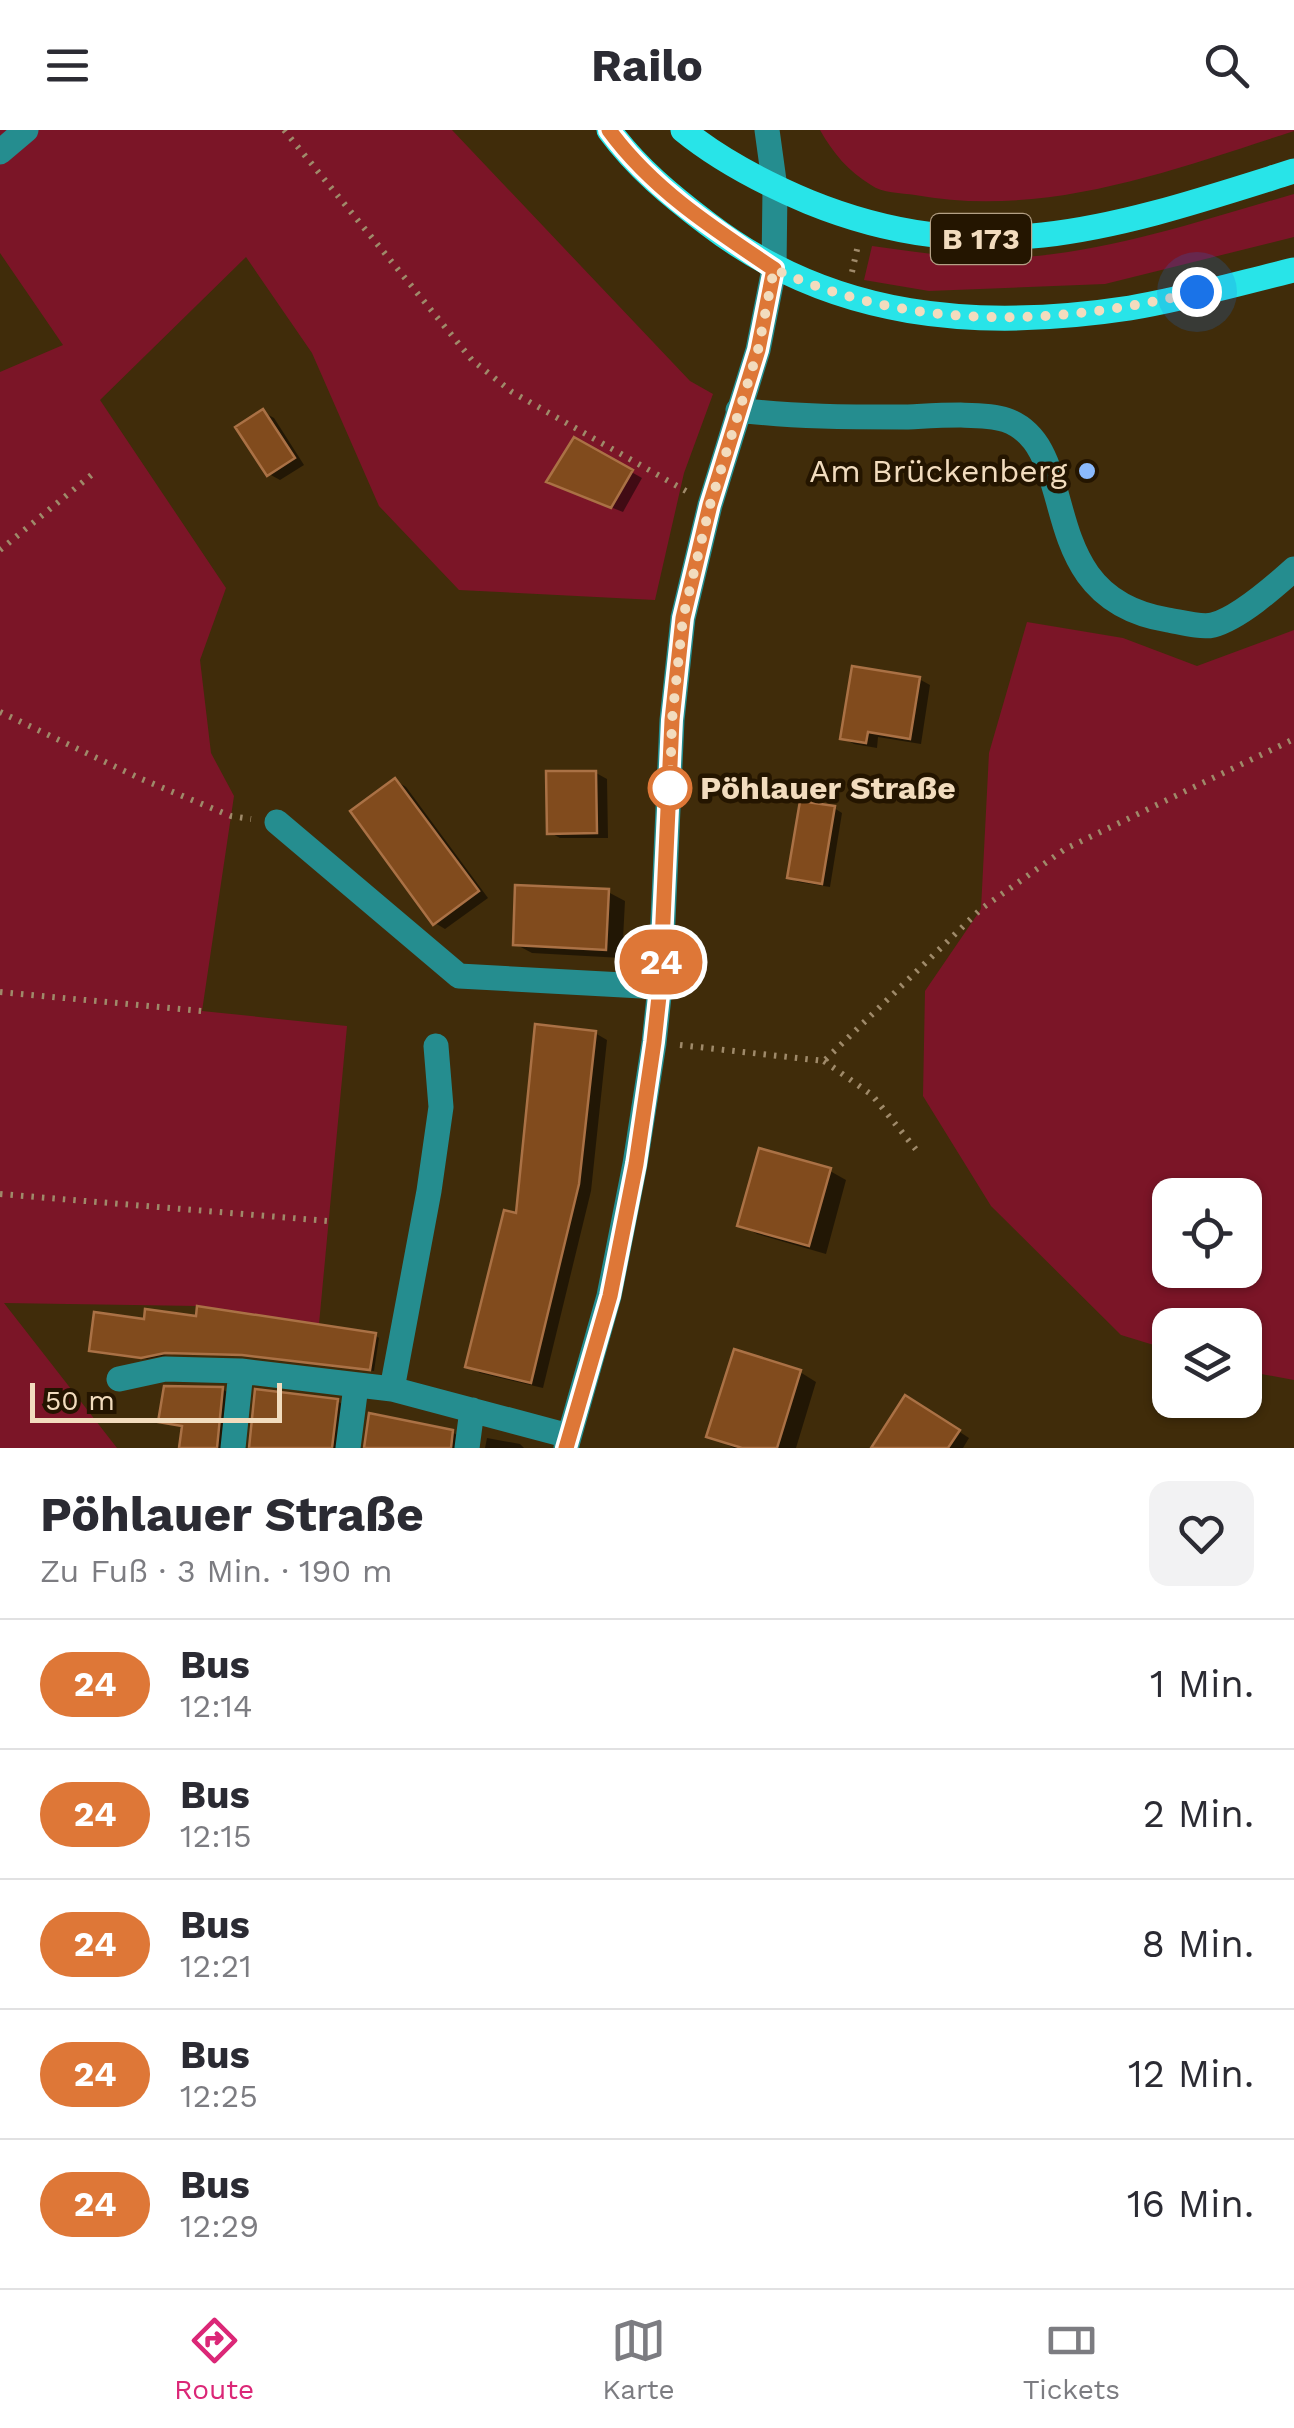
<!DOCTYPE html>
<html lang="de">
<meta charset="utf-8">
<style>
:root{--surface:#fff;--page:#f2f2f3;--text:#2b2b33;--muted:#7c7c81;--line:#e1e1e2;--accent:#db2777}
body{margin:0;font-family:"Work Sans",sans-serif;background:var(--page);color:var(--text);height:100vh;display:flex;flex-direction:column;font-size:38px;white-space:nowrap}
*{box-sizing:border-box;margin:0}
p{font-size:32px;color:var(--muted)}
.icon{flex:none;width:55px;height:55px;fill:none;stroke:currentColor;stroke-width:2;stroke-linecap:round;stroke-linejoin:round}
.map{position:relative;height:1318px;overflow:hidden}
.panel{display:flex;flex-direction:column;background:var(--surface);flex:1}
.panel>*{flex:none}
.badge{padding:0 20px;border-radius:32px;font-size:35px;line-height:65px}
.fabs{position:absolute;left:1152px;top:1048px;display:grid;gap:20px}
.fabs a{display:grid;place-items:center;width:110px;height:110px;border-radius:20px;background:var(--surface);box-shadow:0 2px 8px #0004;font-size:50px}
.scale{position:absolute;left:30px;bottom:25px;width:252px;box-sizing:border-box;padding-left:10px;border:5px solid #f2dcbe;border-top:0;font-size:28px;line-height:35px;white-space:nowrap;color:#f2dcbe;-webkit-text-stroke:8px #241500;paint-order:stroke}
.you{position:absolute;width:50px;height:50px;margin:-25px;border:8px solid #fff;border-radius:50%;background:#1a73e8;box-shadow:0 0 0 15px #1a73e833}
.map>.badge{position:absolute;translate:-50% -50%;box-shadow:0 0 0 5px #fff}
.round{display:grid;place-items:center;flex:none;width:105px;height:105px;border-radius:20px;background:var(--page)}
.headline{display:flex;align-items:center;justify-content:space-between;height:170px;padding:0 40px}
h1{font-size:48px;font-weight:700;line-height:75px}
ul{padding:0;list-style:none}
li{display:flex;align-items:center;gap:30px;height:130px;padding:0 40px;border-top:2px solid var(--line)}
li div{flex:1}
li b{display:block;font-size:38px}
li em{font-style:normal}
li .badge{min-width:110px;font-weight:700;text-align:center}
header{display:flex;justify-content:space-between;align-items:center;height:130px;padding:0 40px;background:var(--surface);font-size:45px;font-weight:700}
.tab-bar{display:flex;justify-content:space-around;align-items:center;height:140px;border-top:2px solid var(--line);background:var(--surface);font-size:28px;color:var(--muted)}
.tab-bar a{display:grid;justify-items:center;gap:5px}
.tab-bar .selected{color:var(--accent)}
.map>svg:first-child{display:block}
.green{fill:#7b1527;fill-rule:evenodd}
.shadow{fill:#0007}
.building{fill:#814b1d;stroke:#aa7145;stroke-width:2.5}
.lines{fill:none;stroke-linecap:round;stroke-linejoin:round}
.path{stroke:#9f8a6a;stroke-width:6;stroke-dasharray:2.5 8;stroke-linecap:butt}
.minor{stroke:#258d8f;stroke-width:25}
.major{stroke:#28e4e8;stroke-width:25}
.line-casing{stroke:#fff;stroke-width:22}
.line{stroke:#de7737;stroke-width:15}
.walk{stroke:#f2dcbe;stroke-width:10;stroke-dasharray:0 18}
.poi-dot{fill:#8bbafc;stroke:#241500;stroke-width:4}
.stop-dot{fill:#fff;stroke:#de7737;stroke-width:5}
.labels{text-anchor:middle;stroke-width:9;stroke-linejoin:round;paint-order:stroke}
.shield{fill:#241500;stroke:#b4a085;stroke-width:2.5}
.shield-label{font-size:30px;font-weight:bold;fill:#f2dcbe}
.poi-label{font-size:32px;fill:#f2dcbe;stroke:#241500;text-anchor:end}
.stop-label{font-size:32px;font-weight:bold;fill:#f2dcbe;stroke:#241500;text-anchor:start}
</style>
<header><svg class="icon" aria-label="menu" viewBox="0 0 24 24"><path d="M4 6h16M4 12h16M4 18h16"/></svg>Railo<svg class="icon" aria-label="search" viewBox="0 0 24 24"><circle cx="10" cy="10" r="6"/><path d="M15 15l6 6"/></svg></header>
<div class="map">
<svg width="1294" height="1318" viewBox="0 0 1294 1318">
<rect width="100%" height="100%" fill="#402c0a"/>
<!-- green -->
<path class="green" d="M0,0h452l238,251 23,13 -29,79 -29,127 -196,-10 -80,-84 -67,-153 -66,-96 -146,143 126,188 -26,72 11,93 23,43 -32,215 145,15 -28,298 -122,-18 -193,-3 113,145h-117v-1076l63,-27 -63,-92z
M820,0h474v1c-121,39 -250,88 -379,64 -14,-2 -33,-2 -44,-10 -23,-14 -38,-32 -51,-55z
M1294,64v43l-189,47 -176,7 -65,-11 8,-34c51,7 102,15 153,11 92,-7 181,-38 269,-63z
M1027,492l96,16 74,28 97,-36v750l-49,-9v-46h-75v25l-49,-15 -130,-129 -68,-110 2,-105 56,-82 8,-156zM1170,1065h75v75h-75z"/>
<!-- shadow -->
<path class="shadow" d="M263,282l11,6 30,47 -24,15 -11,-6z
M575,310l67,38 -19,34 -63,-25z
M919,549l11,6 -9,59 -43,-7 -1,11 -23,-4 -11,-6z
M596,643l11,6 1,59h-48l-11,-6z
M395,650l11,7 82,111 -43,31 -10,-6z
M834,678l8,5 -12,74 -32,-5 -8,-5z
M608,762l17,9 -3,57 -90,-5 -17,-9z
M595,903l12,7 -16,151 -48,197 -63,-15 -12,-7 50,-150z
M830,1041l16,9 -20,74 -69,-20 -17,-10z
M198,1188l177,17 4,3 -5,33 -126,-15 -76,-2 -25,5 -55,-10 54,-28z
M800,1242l16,10 -20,66h-62l-25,-12z
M222,1259l5,3 -6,56h-40l4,-22 -24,-5z
M337,1271l5,3 -6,44h-84z
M917,1274l52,34 -6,10h-70z
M452,1302l5,3 -1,13h-91z
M487,1308l33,6 4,4h-39z"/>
<!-- building -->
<path class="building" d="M263,279l32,49 -28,18 -32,-49z
M574,307l59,33 -22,38 -65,-26z
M852,536l68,11 -10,62 -42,-7 -2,11 -26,-4z
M546,641h50l1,62 -50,1z
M395,648l84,113 -46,34 -83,-114z
M800,671l35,5 -13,78 -35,-6z
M515,755l94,4 -3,61 -93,-5z
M535,894l61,7 -17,153 -48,199 -66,-16 39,-157 12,3z
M759,1018l72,20 -22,78 -72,-20z
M197,1176l179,27 -6,37 -128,-15 -77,-2 -24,5 -52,-7 5,-39 50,7 1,-10 51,7z
M734,1219l67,21 -24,78h-35l-36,-11z
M164,1256l59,1 -6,61h-38l3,-22 -24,-4z
M255,1259l83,10 -6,49h-83z
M905,1265l55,35 -12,18h-77z
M369,1283l84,17 -2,18h-87z"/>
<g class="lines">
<!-- path -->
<path class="path" d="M284,0l188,230 40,32 174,99
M852,142l6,-27
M0,420l95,-78
M0,582l139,66 92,38 20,3
M0,862l202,19
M680,915l144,16 157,-152 84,-60 229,-110
M824,931l48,34 46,57
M0,1064l328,27"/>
<!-- minor -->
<path class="minor" d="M0,22l26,-22
M738,280c57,7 111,7 168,7 25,-1 77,-5 100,3 79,28 22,177 162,200 12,2 33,8 45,5 26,-7 61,-38 81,-56
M277,692l182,154 201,11
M436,916l5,61 -12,84 -37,198 177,47
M119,1249l46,-10 76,2 151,18
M233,1318l8,-77
M348,1318l8,-62
M467,1318l5,-38
M566,1318l43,-152 26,-132 19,-121 6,-56 12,-267 11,-102 27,-113 48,-155 16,-81 1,-81 -8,-58"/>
<!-- major -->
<path class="major" d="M609,0c28,38 62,66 99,94 125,96 271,107 422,84 55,-9 110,-25 164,-38
M683,0c38,31 81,53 126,72 177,72 313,23 485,-31"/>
</g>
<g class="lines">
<!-- line casing -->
<g class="line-casing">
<path id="line" d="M566,1318l44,-152 26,-132 18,-122 6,-55 12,-267 11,-102 27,-113 48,-155 16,-81c-60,-40 -122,-80 -165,-139"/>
</g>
<!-- line -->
<use href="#line" class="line"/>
<!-- walk -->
<path class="walk" d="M670,658l2,-68 11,-102 27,-113 48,-155 16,-81c137,62 279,58 423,23"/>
</g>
<!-- markers -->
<circle class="poi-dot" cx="1087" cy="341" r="10"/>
<circle class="stop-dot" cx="670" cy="658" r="20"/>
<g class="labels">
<!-- shield labels -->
<rect class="shield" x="931" y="84" width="100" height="50" rx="8"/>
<g class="shield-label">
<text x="981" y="119">B 173</text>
</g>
<!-- poi labels -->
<g class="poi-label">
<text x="1067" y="352">Am Brückenberg</text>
</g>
<!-- stop labels -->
<g class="stop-label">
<text x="700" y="669">Pöhlauer Straße</text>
</g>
</g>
</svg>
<div class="fabs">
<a><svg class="icon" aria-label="locate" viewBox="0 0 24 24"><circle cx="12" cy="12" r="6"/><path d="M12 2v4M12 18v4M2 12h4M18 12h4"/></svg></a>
<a><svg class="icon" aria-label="layers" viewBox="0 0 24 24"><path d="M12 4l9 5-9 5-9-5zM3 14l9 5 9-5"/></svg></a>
</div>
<div class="scale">50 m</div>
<div class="you" style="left:1197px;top:162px"></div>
<b class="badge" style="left:661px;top:832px;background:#de7737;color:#fff">24</b>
</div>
<section class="panel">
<div class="headline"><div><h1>Pöhlauer Straße</h1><p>Zu Fuß · 3 Min. · 190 m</p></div><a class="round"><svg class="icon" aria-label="heart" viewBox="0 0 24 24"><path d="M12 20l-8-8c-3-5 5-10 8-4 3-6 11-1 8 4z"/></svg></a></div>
<ul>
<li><span class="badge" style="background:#de7737;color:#fff">24</span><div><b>Bus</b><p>12:14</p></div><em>1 Min.</em></li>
<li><span class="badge" style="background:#de7737;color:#fff">24</span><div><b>Bus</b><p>12:15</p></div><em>2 Min.</em></li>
<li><span class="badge" style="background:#de7737;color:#fff">24</span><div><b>Bus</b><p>12:21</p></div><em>8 Min.</em></li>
<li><span class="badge" style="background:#de7737;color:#fff">24</span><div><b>Bus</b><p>12:25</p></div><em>12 Min.</em></li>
<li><span class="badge" style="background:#de7737;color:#fff">24</span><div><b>Bus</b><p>12:29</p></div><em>16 Min.</em></li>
</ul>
</section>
<nav class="tab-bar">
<a class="selected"><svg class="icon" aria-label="directions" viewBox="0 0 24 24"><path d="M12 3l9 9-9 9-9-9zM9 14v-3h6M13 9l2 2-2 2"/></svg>Route</a>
<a><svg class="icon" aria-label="map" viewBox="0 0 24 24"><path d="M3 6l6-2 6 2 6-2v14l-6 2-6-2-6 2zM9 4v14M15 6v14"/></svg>Karte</a>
<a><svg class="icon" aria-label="tickets" viewBox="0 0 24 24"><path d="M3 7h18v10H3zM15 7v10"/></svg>Tickets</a>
</nav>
